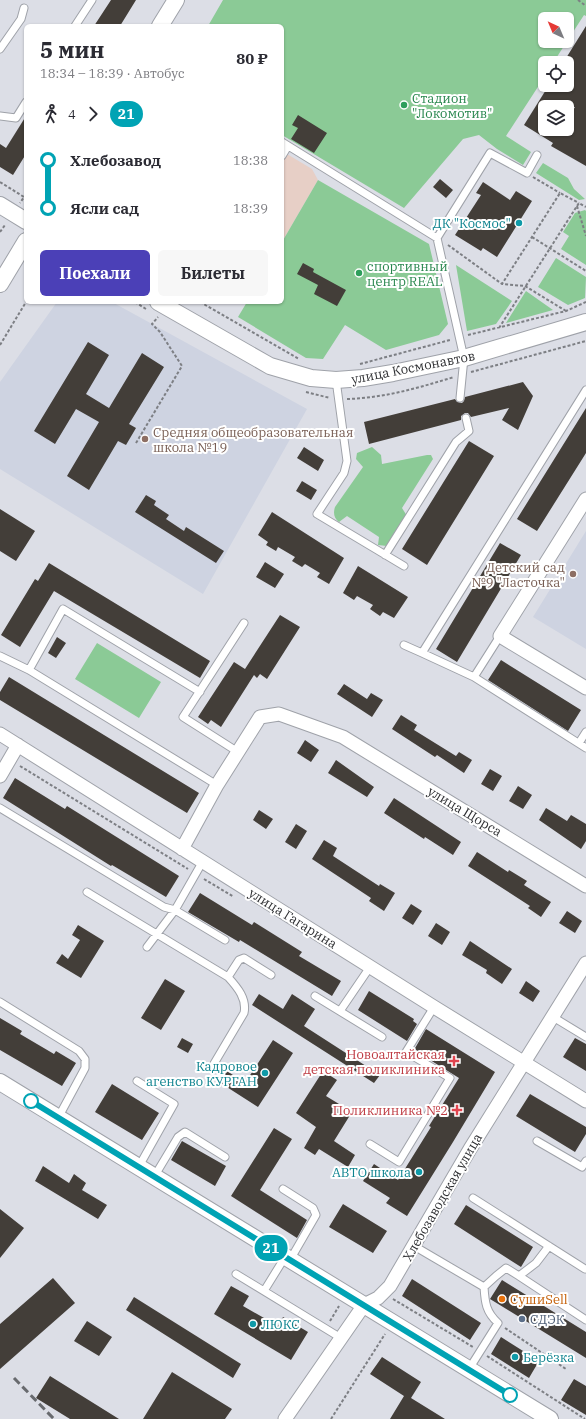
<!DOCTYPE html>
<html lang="ru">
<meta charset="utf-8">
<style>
:root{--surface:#fff;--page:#f7f7f7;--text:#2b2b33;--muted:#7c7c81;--accent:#4b40b7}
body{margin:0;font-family:"IBM Plex Serif",serif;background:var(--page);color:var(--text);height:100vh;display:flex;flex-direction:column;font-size:15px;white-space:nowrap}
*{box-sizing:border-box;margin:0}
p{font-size:13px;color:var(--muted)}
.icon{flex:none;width:22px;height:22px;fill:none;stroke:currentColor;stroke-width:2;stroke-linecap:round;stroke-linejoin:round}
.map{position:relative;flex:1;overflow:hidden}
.details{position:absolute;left:24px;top:24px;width:260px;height:280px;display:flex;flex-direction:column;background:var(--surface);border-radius:6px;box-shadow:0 1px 3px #0004}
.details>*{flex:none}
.badge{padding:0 8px;border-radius:13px;font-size:14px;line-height:26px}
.needle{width:26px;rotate:316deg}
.tools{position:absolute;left:538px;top:12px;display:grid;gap:8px}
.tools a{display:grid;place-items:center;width:36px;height:36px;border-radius:6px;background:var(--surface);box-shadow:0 1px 3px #0004;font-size:20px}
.map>.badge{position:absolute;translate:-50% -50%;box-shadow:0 0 0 2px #fff}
.legs{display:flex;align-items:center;gap:6px;height:44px;padding:0 16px;font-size:13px}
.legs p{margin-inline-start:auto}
.overview{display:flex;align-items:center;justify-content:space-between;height:68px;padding:0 16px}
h1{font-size:22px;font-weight:700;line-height:30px}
.action{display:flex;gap:8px;margin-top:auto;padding:8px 16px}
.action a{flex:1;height:46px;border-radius:6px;background:var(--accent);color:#fff;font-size:16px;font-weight:700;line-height:46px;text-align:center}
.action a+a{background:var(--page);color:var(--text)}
ul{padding:0 16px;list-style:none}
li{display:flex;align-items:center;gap:14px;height:48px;font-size:15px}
li i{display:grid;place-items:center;width:6px;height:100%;margin:0 5px;background:currentColor}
li i::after{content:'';width:10px;height:10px;margin:-5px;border:3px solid;border-radius:50%;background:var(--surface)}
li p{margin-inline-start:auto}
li:first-child i{background:linear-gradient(#0000 50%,currentColor 0)}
li:last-child i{background:linear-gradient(currentColor 50%,#0000 0)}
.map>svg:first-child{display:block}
.built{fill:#ced3e1}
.medical{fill:#e7cfc6}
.green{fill:#8bca96;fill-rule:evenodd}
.building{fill:#433e39;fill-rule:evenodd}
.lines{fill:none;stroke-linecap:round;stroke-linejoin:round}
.service-casing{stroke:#9fa2a9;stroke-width:9}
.minor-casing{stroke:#9fa2a9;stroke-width:15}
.tertiary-casing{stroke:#9fa2a9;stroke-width:18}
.path{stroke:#7d7f84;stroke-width:2;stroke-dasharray:3 2;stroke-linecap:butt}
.service{stroke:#fff;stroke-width:7}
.minor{stroke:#fff;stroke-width:13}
.tertiary{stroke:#fff;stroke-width:16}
.rail{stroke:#686a6e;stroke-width:3;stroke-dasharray:8 4;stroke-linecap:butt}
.line-1-casing{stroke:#fff;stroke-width:9}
.line-1{stroke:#00a3b4;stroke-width:6}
.leisure-dot{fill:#2e9e5b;stroke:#fff;stroke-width:1.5}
.culture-dot{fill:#0f9aa8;stroke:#fff;stroke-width:1.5}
.education-dot{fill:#8d6e63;stroke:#fff;stroke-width:1.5}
.health-dot{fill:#e0444e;stroke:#fff;stroke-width:1.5}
.stop-1-dot{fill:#fff;stroke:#00a3b4;stroke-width:2}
.food-dot{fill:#e8710a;stroke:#fff;stroke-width:1.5}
.service-dot{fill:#5c6f8a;stroke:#fff;stroke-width:1.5}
.labels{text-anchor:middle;stroke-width:4;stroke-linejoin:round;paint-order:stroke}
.leisure-label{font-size:13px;fill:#27864d;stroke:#fff;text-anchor:start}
.culture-label{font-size:13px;fill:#0d838f;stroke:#fff;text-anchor:end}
.street-label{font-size:13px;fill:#2d2e31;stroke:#fff}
.education-label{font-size:13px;fill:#785e54;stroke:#fff;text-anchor:start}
.health-label{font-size:13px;fill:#be3a42;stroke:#fff;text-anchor:end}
.food-label{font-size:13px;fill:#c56008;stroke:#fff;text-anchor:start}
.service-label{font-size:13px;fill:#4e5e75;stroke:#fff;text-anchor:start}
</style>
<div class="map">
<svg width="586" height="1419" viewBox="0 0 586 1419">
<rect width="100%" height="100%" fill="#dcdee6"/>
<!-- built -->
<path class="built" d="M57,302h55l195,107 -104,185 -203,-125v-87z
M586,531v118l-53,-32z"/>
<!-- medical -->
<path class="medical" d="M282,151l30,18 6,11 -36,62z"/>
<!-- green -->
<path class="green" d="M223,0h363v16l-2,-1 -31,48h-8v13l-39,60 25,16 -8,13 -26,-16 -18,-14 -16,4 -59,69 -122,-73v-109h-74zM545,19h22v22h-22z
M543,163l25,15 6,11 11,10 -6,1 -43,-27z
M318,180l111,64 19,80 -9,11 -53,15 -41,-25 -22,34 -17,-1 -68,-41 9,-15h35v-60z
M585,210l1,1v54l-25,-16 8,-13 -6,-4 12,-19z
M556,258l30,19 -1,21 -17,7 -30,-18z
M456,265l56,36 -16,23 -29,7z
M526,291l27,19 -47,13z
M372,447l9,8 1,9 45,-9h4l2,4 -31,49 5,8 -20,30 -9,-1 1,-8 -32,-21 -8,6c-5,-4 -6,-9 -4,-15l28,-40 -7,-8 1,-6z
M97,643l64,39 -22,36 -64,-39z"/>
<!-- building -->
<path class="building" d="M111,0h25l-16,26h-26z
M586,26v140l-35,-20 2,-3 -29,-18 25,-40h18v-22h-4zM545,107h30l-8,13v9h-22z
M298,115l29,18 -13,20 -23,-14 7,-11 -6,-3z
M26,116v38l-13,21 -13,-8v-23l6,4z
M440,179l13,11 -7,8 -13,-11z
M483,182l27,18 6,-9 16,10 -35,56 -14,-9 -2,3 -26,-16 26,-40 -5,-2z
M303,263l11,6 -1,3 33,18 -9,16 -23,-12 4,-9 -21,-11z
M88,342l21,13 -23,39 23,14 33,-55 22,14 -35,57 7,4 -10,17 -8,-4 -29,49 -22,-14 32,-54 -23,-13 -21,35 -21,-13z
M523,382l10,14 -15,34 -16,-10 7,-12 -38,9 -3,-4h-3l-4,3v4l-92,24 -5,-22 91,-23 2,3 5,1 2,-2 1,-4z
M586,408v45l-49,78 -20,-12z
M469,441l25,15 -67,109 -25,-16z
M304,447l20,13 -6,11 -21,-13z
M302,481l15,9 -6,10 -15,-9z
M146,495l10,6 -2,4 15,10 -3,4 18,12 2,-4 38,24 -8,12 -81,-51z
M0,509l35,22 -19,30 -16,-10z
M272,512l72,46 -15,26 -12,-7 3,-4 -15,-9 -3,3 -10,-6 3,-4 -17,-10 -2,4 -10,-6 2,-3 -10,-7z
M500,543l21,12 -64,107 -21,-13z
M265,562l19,12 -9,14 -19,-11z
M49,563l161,98 -10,17 -146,-87 -34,56 -19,-12 34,-56 3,2z
M358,566l50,31 -14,21 -11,-6 -3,4 -10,-7 3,-4 -16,-9 -3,4 -11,-7z
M280,615l20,12 -33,52 -7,-5 -3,4 -3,-3 -33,52 -10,-7 -3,4 -10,-7 36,-55 11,7z
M57,637l9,6 -10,15 -8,-5z
M501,660l80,50 -13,21 -80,-51z
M9,677l190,116 -12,20 -187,-113v-8z
M344,684l23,15 4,-6 12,7 -11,17 -35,-23z
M401,715l16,10 -3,5 42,26 3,-4 13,8 -8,13 -27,-18 -2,2 -43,-28z
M305,740l14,10 -8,12 -14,-9z
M336,760l38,27 -7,10 -39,-24z
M490,769l12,7 -9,15 -12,-7z
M15,778l50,31 2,-3 112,70 -13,21 -54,-32 -1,1 -108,-68z
M518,786l14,9 -9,14 -14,-8z
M394,798l67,44 -8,13 -28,-18 -1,2 -40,-26z
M546,808l21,13 4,-6 15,9v17l-5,8 -42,-29z
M259,810l14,9 -7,10 -13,-9z
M296,824l11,7 -11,18 -11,-7z
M324,840l13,8 -4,8 46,30 1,-2 15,9 -11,18 -15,-10 2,-3 -59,-39z
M477,852l31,20 1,-2 18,11 -3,4 27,17 -10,15 -13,-9 2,-2 -62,-40z
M200,893l52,32 2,-3 48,30 -3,4 42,25 -9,15 -92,-56 -1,2 -51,-30z
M411,904l11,7 -9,14 -11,-7z
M567,911l15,10 -7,12 -16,-10z
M436,923l14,9 -8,13 -14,-9z
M78,925l26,16 -23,37 -25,-15 6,-9 6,5 12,-19 -8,-5z
M470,941l42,28 -10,15 -16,-11 1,-3 -25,-15z
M165,979l20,12 -24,39 -20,-12z
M526,981l14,10 -7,11 -14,-9z
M369,991l45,28 -1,2 4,3 -10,17 -49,-31z
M259,994l24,15 9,-15 23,15 -11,17 76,49 -6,8 -122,-78z
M0,1018l22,13 -2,3 34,20 2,-3 20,12 -14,23 -62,-36z
M426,1029l69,43 -42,70 -46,74 -21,-13 4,-5 -27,-17 11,-17 24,16 33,-53 -2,-1 30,-48 -45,-28z
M182,1038l11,6 -5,9 -11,-6z
M575,1038l11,6v27l-23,-14z
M273,1040l20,13 -35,54 -39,-25 8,-11 18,12z
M323,1071l14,9 -11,16 26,16 -18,29 21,14 -7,12 -29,-18 -4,6 -11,-7 12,-21 -20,-14z
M112,1084l47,29 -17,27 -47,-28z
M530,1094l56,33v7l-11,18 -59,-36z
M274,1128l18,11 -32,51 47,30 -10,18 -66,-42z
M182,1141l44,25 -11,20 -44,-26z
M43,1166l26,17 5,-9 12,9 -4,7 25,15 -9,14 -63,-38z
M343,1204l44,27 -14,22 -44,-26z
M466,1205l67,42 -12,20 -67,-43z
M0,1209l24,19 -24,30z
M53,1278l22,25 -75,66v-45z
M412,1279l69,44 -11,17 -68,-44z
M502,1280l84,52v26l-96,-59z
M231,1286l18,10 -6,10 35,20 5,-9 25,15 -17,28 -77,-46z
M134,1297l107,67 -8,14 -107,-68z
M87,1321l25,16 -13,19 -25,-15z
M501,1337l38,24 -10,17 -38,-24z
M382,1357l39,25 -10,16 34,21h-55l14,-23 -34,-22z
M172,1372l60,37 -7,10h-82z
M50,1376l69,43h-49l-34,-21z
M574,1379l12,7v29l-25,-15z"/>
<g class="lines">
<!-- service casing -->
<g class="service-casing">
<path id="service" d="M75,26l17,-26
M0,49l21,-30 3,-11
M0,116l16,2 10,-16
M282,142l155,96
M282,156l6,-10
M336,380l11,81 -3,12 -27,41 87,52
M460,398l4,-40 -27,-120 53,-85 37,20 10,-18
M385,555l71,-113 13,-11 -3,-13
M404,645l18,8 164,-263
M422,653l52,24 112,71
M0,656l29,14 188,115
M29,670l34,-61 137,83
M474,677l26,-41
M579,743l7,-11
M238,752l-55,-35 61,-94
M0,808l164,99 11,3 50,30
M87,892l141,85c10,11 19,22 16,36l-32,54
M147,947l28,-37 28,-49
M228,977l11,-17 5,-2 27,17
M315,996l67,41
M0,1002l79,49 6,8v9l-27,50
M340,1011l30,-44
M553,1017l33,20
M137,1081l37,23 -36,64
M537,1141l45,26 4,-6
M370,1144l29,18 51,-84 -44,-26 28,-45
M154,1177l24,-40 7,-5 40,25
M283,1189l30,19 3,7 -26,45
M473,1198l112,71
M414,1246l70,41
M236,1274l105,64
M519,1276l67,44
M264,1291l21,-34
M469,1369l29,-46c-12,-11 -13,-20 -14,-36l12,-11 10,-8 13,8 17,-13 13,-17"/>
</g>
<!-- minor casing -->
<g class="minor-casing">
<path id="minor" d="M586,499l-86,137 86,52
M0,734l434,273 152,94
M0,776l18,-31
M182,849l35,-64 43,-68 19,-3 64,23 243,149
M285,1419l79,-114 14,-7 12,-12 80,-137 116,-186"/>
</g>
<!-- tertiary casing -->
<g class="tertiary-casing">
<path id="tertiary" d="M160,26l16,-26
M0,205l26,16
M0,284l26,-43
M158,302l112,64 41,12 25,2 27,-2 30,-5 71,-15 122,-36
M0,1082l550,337"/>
</g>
<!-- path -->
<path class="path" d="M578,0l8,6
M533,177l27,16
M0,182l24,15 -4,6
M577,206l9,30
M0,232l5,-7
M532,237l54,34
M448,245l54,39
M135,302l11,7
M200,302l99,57
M566,311l-41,-25 -23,-2 58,-91 19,10
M499,328l78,-122 2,-3 7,4
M468,335l98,-24 20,-9
M0,345l26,-43
M360,364l90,-24
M471,372l115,-31
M306,392l24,6
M347,399c37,-1 71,-11 107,-22
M136,443l46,-77 -22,-34 -8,-8 6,-7
M20,766l168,103
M204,879l30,18
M393,1299l80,48
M330,1321l9,-15
M505,1328l61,41
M487,1356l98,63
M331,1419l54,-85"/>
<!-- service -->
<use href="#service" class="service"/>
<!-- minor -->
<use href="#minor" class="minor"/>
<!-- tertiary -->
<use href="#tertiary" class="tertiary"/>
<!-- rail -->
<path class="rail" d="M14,1378l40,41"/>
</g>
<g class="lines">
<!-- line-1 casing -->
<g class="line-1-casing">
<path id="line-1" d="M31,1101l479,294"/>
</g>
<!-- line-1 -->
<use href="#line-1" class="line-1"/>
</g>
<!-- markers -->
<g class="leisure-dot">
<circle cx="404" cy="105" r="4"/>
<circle cx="359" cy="273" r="4"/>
</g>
<g class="culture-dot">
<circle cx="519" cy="223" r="4"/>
<circle cx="265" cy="1073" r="4"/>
<circle cx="419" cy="1172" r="4"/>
<circle cx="253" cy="1324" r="4"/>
<circle cx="515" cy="1357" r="4"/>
</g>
<g class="education-dot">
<circle cx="145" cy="439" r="4"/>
<circle cx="573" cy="574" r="4"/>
</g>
<g class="health-dot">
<path d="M452 1055h4v4h4v4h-4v4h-4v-4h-4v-4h4z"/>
<path d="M455 1104h4v4h4v4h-4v4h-4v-4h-4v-4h4z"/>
</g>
<g class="stop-1-dot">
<circle cx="31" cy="1101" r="7"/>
<circle cx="510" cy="1395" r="7"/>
</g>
<circle class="food-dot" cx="502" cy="1299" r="4"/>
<circle class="service-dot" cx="522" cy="1319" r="4"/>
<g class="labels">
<!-- leisure labels -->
<g class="leisure-label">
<text x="412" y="103">Стадион<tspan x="412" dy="15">"Локомотив"</tspan></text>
<text x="367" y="271">спортивный<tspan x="367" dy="15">центр REAL</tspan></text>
</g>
<!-- culture labels -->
<g class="culture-label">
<text x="511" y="228">ДК "Космос"</text>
<text x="257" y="1071">Кадровое<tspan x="257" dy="15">агенство КУРГАН</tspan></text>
<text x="411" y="1177">АВТО школа</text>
<text x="261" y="1329" text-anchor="start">ЛЮКС</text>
<text x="523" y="1362" text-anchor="start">Берёзка</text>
</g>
<!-- street labels -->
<g class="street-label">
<text transform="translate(413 367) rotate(-11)" y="5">улица Космонавтов</text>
<text transform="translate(465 811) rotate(31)" y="5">улица Щорса</text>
<text transform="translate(293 918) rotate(32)" y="5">улица Гагарина</text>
<text transform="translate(442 1197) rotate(-60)" y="5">Хлебозаводская улица</text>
</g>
<!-- education labels -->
<g class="education-label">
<text x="153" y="437">Средняя общеобразовательная<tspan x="153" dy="15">школа №19</tspan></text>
<text x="565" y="572" text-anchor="end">Детский сад<tspan x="565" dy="15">№9 "Ласточка"</tspan></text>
</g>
<!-- health labels -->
<g class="health-label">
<text x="445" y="1059">Новоалтайская<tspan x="445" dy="15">детская поликлиника</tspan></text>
<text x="448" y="1115">Поликлиника №2</text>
</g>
<!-- food labels -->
<g class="food-label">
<text x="510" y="1304">СушиSell</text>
</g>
<!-- service labels -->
<g class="service-label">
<text x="530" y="1324">СДЭК</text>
</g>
</g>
</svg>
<div class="tools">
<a><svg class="needle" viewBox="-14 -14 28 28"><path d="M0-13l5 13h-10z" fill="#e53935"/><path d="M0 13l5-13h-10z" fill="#7c7c81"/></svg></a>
<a><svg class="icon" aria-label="locate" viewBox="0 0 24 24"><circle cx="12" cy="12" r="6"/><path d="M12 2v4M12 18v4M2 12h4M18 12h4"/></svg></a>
<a><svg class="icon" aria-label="layers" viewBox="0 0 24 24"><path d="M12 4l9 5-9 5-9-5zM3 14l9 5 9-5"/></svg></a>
</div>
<b class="badge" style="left:271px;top:1248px;background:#00a3b4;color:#fff">21</b>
<section class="details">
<div class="overview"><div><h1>5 мин</h1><p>18:34 – 18:39 · Автобус</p></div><b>80 ₽</b></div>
<div class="legs"><svg class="icon" aria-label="walk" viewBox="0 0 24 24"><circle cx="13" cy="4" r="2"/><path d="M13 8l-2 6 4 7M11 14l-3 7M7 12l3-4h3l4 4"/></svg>4<svg class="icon" aria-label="forward" viewBox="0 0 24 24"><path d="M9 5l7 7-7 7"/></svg><b class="badge" style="background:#00a3b4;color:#fff">21</b></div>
<ul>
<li><i style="color:#00a3b4"></i><b>Хлебозавод</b><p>18:38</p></li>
<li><i style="color:#00a3b4"></i><b>Ясли сад</b><p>18:39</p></li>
</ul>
<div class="action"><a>Поехали</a><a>Билеты</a></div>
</section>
</div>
